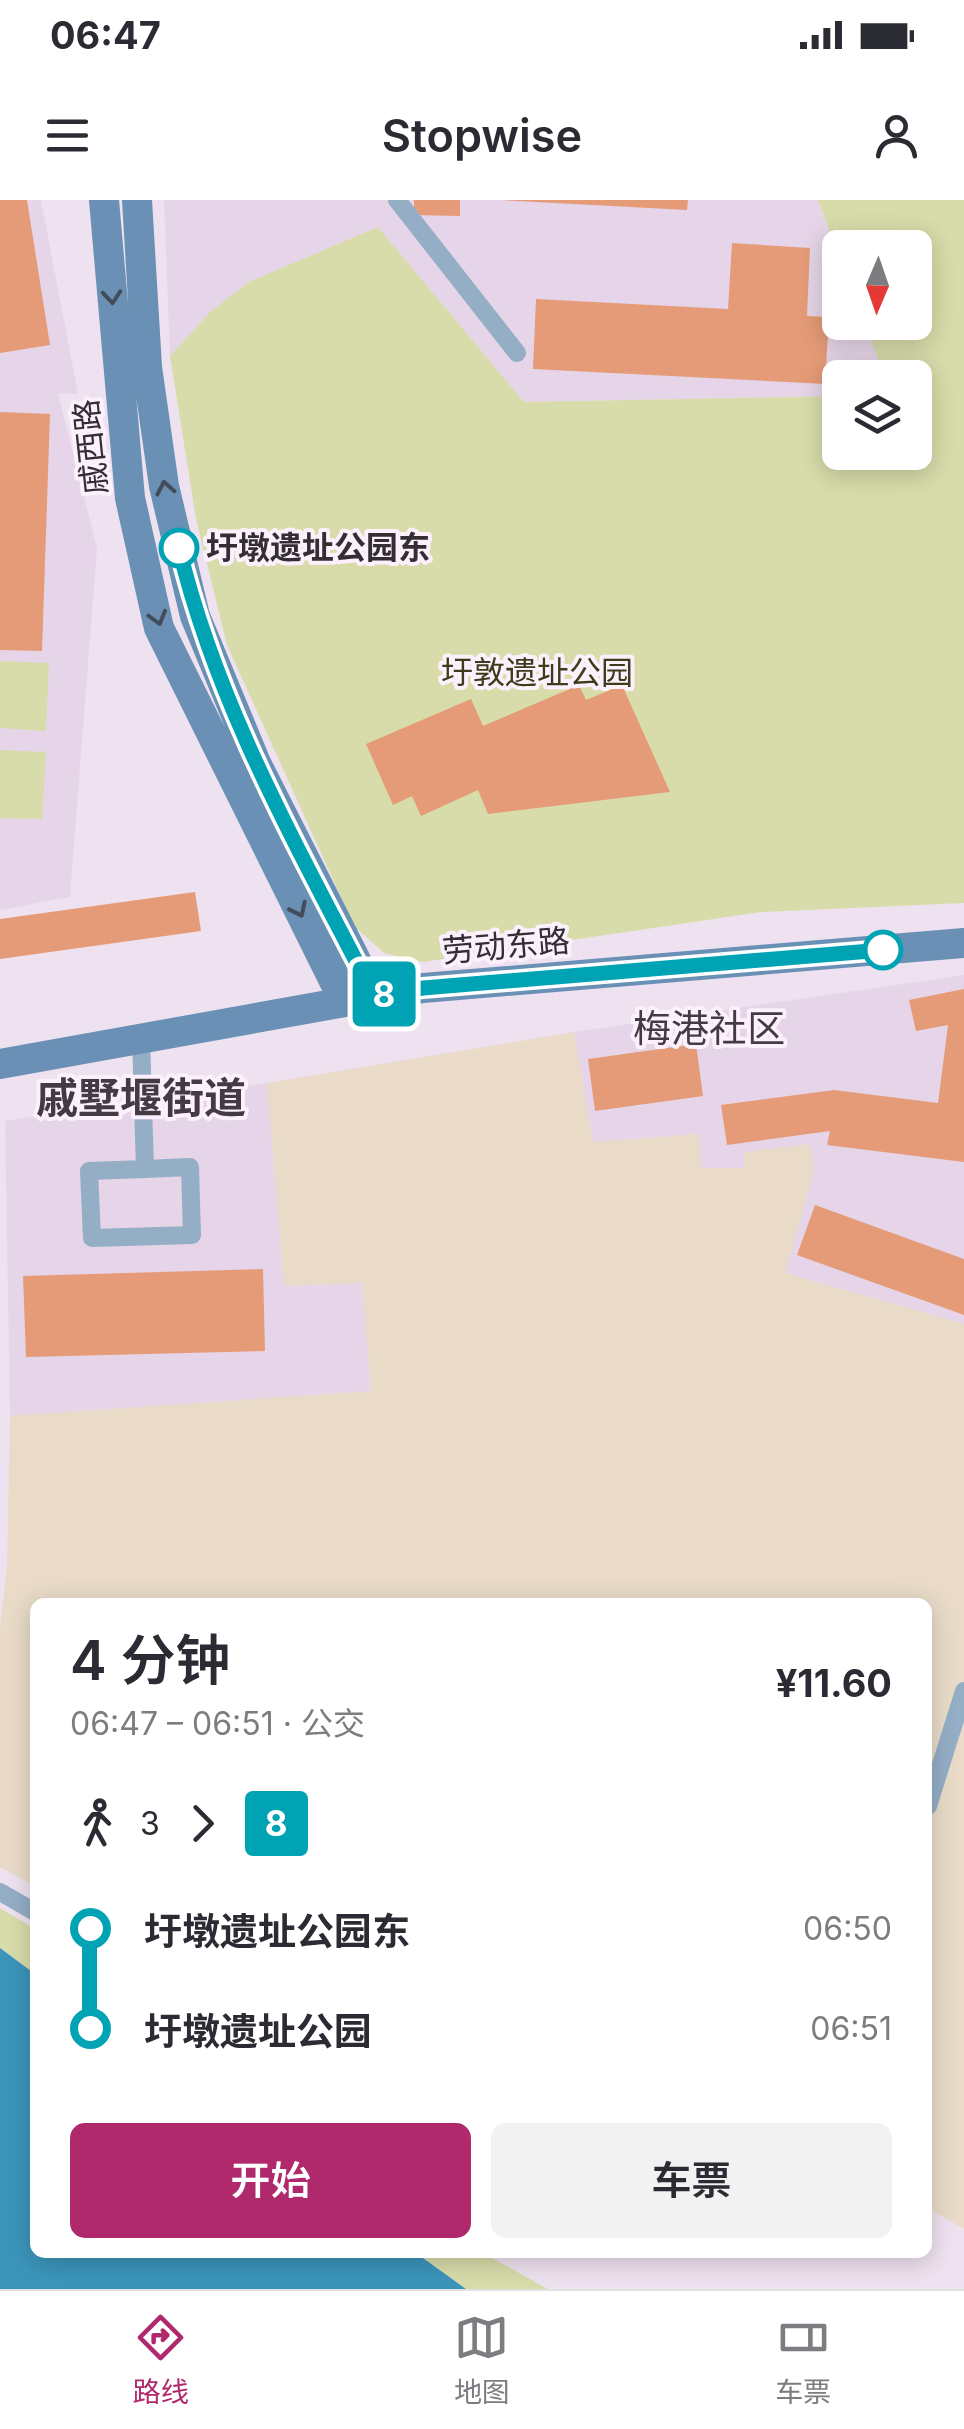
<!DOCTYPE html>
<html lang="zh">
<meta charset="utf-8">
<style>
:root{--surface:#fff;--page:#f2f2f3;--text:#2b2b33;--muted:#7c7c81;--line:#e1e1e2;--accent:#b0296d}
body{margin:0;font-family:Inter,"Noto Sans SC",sans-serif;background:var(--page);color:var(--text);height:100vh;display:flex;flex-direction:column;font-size:38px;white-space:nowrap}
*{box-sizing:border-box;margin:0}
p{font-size:32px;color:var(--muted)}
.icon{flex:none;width:55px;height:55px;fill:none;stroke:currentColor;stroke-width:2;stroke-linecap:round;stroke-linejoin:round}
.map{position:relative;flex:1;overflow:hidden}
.sheet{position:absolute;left:30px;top:1398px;width:902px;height:660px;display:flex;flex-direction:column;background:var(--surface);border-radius:15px;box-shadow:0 5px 25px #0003}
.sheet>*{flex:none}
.badge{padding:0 20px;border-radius:8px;font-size:35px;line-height:65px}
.needle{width:65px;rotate:182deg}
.tools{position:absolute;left:822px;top:30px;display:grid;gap:20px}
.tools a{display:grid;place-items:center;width:110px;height:110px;border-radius:15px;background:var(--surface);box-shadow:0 5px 25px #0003;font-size:50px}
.map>.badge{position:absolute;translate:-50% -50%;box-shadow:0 0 0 5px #fff}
.legs{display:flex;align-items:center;gap:15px;height:110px;padding:0 40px;font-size:32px}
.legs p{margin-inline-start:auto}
.overview{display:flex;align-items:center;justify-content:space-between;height:170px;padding:0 40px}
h1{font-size:55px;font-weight:600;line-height:75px}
.primary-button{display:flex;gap:20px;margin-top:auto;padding:20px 40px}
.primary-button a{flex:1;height:115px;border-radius:15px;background:var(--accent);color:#fff;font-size:40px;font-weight:600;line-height:115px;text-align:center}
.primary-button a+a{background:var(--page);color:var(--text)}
ul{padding:0 40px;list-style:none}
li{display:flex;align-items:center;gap:35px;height:100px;font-size:38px}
li i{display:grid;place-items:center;width:15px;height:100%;margin:0 12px;background:currentColor}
li i::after{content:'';width:25px;height:25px;margin:-12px;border:8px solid;border-radius:50%;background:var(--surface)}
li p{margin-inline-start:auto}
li:first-child i{background:linear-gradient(#0000 50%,currentColor 0)}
li:last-child i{background:linear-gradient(currentColor 50%,#0000 0)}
.status{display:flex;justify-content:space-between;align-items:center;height:70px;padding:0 50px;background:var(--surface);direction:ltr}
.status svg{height:28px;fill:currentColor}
header{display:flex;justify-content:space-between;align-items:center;height:130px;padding:0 40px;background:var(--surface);font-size:45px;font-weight:600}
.menu{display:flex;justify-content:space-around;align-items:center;height:140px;border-top:2px solid var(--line);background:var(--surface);font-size:28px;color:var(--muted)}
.menu a{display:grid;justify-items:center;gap:5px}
.menu .active{color:var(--accent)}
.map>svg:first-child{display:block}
.built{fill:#e6d5e8}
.industrial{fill:#e9dbc8}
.green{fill:#d8dcaa}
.water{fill:#3b95bb}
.building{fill:#e59b77}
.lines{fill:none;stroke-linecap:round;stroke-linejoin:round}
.lane{stroke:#94aec6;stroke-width:18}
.secondary{stroke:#6a91b5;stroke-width:30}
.oneway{stroke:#434c5a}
.line-1-casing{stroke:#fff;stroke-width:22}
.line-1{stroke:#00a3b4;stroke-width:15}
.stop-1-dot{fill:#fff;stroke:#00a3b4;stroke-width:5}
.labels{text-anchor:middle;stroke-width:8;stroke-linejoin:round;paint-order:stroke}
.street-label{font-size:32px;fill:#322e33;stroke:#fcf0fd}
.stop-label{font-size:32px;font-weight:bold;fill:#322e33;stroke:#fcf0fd;text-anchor:start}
.park-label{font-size:32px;fill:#3a3c1a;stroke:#fcf0fd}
.quarter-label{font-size:38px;fill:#443a44;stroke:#fcf0fd}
.district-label{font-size:42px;font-weight:bold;fill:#443a44;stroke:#fcf0fd}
</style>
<div class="status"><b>06:47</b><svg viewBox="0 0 49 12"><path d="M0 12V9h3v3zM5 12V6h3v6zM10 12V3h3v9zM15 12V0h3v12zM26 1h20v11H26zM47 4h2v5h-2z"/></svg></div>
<header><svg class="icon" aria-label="menu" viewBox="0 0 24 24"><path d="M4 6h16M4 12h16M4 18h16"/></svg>Stopwise<svg class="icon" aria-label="person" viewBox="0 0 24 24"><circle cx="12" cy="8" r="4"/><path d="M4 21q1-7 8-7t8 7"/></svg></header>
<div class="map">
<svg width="964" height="2089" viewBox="0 0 964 2089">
<rect width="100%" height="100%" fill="#efe2f0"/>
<!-- built -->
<path class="built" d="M0,0h41l37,194 -20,-1 39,155 -27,349 -70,13z
M164,0h654l22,58v64l24,1 21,54 -45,1v18l-316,6 -146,-175 -168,85 -40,44z
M964,775v349l-179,-51 28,-103 -69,-17 1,15h-45l-2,-34 -105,8 -19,-110z
M267,883l17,203 78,-3 9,108 -361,25 -5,-295z"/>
<!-- industrial -->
<path class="industrial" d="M574,832l19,110 106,-8 2,34h43v-16l66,-8 4,26 -29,103 179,51v905l-36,-21v-606h-893v284l-35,-19v-239l7,-61 3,-151 361,-25 -9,-108 -78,3 -17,-203z"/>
<!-- green -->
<path class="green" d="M818,0h146v703l-203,9 -338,50 -39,-9 -30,-27 -127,-281 -31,-126 -26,-163 40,-44 39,-30 129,-55 146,175 316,-6v56h75v-74l-30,-1 -21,-54 51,-1v-74h-75v10z
M0,461l49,2 -3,68 -46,-3z
M0,550l46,2 -4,67 -42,-1z
M0,1708l35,21v45l-35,-26z
M416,2053h67l65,36h-82z"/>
<!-- water -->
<path class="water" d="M0,1748l35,26v278l381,1 50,36h-466z"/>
<!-- building -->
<path class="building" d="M0,0h27l23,145 -50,8z
M414,0h46v16l-46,-1z
M501,0h187l-1,10z
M732,43l78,5 -3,68 22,1 -4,67 -292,-15 3,-70 192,10z
M0,212l50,2 -8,237 -42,-1z
M579,485l7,15 36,-15 48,107 -182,22 -10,-24 -57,26 -9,-20 -19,9 -27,-61 105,-45 12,27z
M195,692l6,39 -201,28v-40z
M964,789v173l-137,-17 3,-14 -103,14 -6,-40 113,-15 104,13 10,-78 -32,6 -7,-31z
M696,844l7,52 -108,15 -7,-52z
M815,1005l149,54v56l-167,-60z
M263,1069l2,82 -239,6 -3,-81z"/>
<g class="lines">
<!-- lane -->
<path class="lane" d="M397,0l120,153
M141,839l4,130 -56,2 3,67 100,-3 -2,-68 -45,2
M928,1606l36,-115
M0,1692l35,20"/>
<!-- secondary -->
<path class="secondary" d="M104,0l26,298 29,130 185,373
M137,0l10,167 17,119 31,130 61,147 118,233
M0,864l423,-76 541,-45"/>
</g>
<!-- one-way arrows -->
<defs><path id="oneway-chevron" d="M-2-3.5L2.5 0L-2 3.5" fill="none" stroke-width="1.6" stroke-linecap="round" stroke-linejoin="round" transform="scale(2.5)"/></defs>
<g class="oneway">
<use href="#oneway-chevron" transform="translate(112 97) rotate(85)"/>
<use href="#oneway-chevron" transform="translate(165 288) rotate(-101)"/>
<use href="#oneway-chevron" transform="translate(158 418) rotate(74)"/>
<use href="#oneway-chevron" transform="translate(299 710) rotate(64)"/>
</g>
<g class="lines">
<!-- line-1 casing -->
<g class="line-1-casing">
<path id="line-1" d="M179,348c38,159 121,303 195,448l49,-8 460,-38"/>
</g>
<!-- line-1 -->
<use href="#line-1" class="line-1"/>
</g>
<!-- markers -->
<g class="stop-1-dot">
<circle cx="179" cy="348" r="18"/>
<circle cx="883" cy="750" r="18"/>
</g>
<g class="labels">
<!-- street labels -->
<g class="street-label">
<text transform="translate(91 247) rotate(-96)" y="11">戚西路</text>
<text transform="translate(506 746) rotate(-5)" y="11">劳动东路</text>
</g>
<!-- stop labels -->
<g class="stop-label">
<text x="206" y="359">圩墩遗址公园东</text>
</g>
<!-- park labels -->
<g class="park-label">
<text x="537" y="484">圩敦遗址公园</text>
</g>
<!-- quarter labels -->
<g class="quarter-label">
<text x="709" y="842">梅港社区</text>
</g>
<!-- district labels -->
<g class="district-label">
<text x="141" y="913">戚墅堰街道</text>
</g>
</g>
</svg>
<div class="tools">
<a><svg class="needle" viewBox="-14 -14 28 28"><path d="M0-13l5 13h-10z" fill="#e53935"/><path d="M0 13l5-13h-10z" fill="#7c7c81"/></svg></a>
<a><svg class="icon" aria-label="layers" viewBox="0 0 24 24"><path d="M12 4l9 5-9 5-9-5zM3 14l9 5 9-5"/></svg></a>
</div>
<b class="badge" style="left:384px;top:794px;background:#00a3b4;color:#fff">8</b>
<section class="sheet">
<div class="overview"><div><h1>4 分钟</h1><p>06:47 – 06:51 · 公交</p></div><b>¥11.60</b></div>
<div class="legs"><svg class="icon" aria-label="walk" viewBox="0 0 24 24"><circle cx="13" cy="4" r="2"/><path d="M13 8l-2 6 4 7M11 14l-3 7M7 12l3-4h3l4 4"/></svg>3<svg class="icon" aria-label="forward" viewBox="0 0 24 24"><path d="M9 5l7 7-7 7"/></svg><b class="badge" style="background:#00a3b4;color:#fff">8</b></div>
<ul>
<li><i style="color:#00a3b4"></i><b>圩墩遗址公园东</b><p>06:50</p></li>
<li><i style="color:#00a3b4"></i><b>圩墩遗址公园</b><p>06:51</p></li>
</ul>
<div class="primary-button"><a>开始</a><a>车票</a></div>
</section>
</div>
<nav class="menu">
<a class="active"><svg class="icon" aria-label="directions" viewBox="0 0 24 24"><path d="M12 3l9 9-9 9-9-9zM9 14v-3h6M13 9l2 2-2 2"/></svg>路线</a>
<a><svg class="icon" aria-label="map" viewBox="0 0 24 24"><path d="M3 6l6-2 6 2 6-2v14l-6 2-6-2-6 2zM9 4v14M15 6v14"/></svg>地图</a>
<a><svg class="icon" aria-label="tickets" viewBox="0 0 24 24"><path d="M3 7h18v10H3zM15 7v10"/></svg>车票</a>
</nav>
